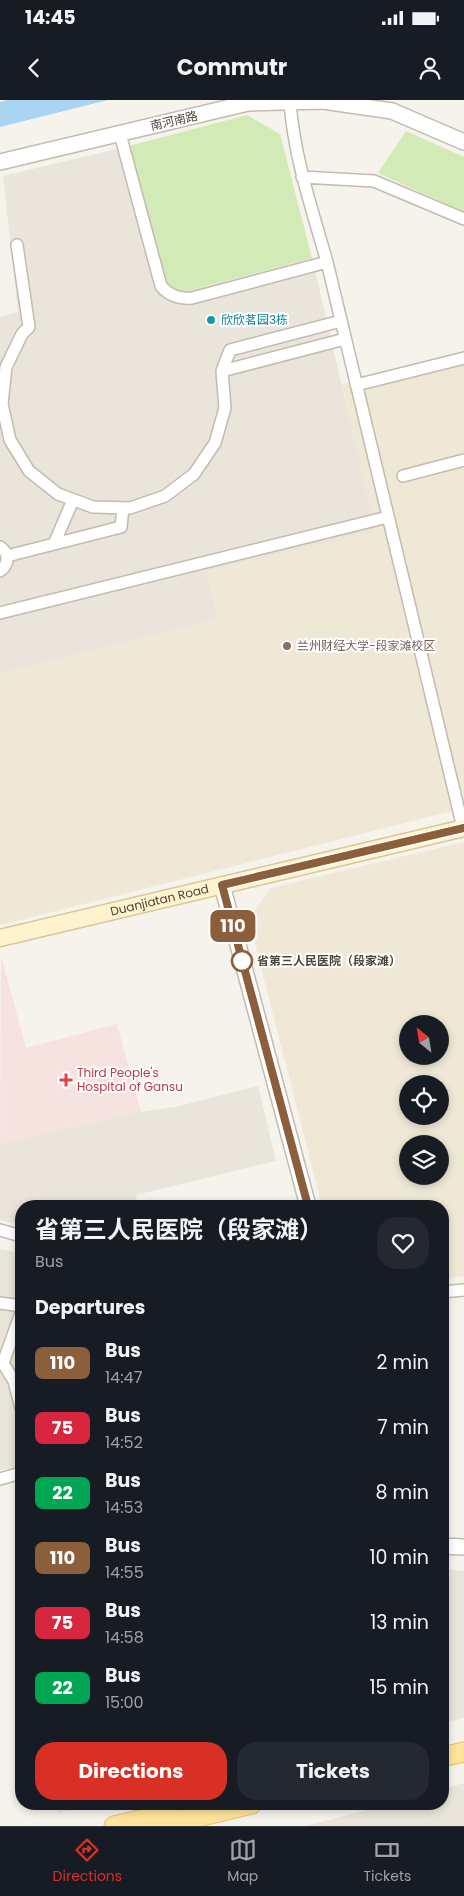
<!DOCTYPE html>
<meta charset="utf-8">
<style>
:root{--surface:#171b24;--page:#242831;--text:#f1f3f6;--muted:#9ea1a6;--line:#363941;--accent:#d93025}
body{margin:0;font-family:Poppins,"Noto Sans SC",sans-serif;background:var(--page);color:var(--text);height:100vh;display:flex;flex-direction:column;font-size:19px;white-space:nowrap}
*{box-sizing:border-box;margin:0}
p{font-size:16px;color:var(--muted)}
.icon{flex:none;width:28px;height:28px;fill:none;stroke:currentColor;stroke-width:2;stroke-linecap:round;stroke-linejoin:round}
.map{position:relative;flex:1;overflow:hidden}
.drawer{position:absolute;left:15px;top:1100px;width:434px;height:610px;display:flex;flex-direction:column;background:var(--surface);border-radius:20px;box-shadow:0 2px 8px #0003}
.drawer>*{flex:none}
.badge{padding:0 10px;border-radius:8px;font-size:18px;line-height:32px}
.needle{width:32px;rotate:330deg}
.buttons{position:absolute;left:399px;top:915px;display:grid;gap:10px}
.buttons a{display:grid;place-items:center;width:50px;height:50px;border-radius:50%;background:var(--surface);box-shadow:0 2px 8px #0003;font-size:25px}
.map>.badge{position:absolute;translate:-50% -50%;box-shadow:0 0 0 2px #fff}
h2{padding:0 20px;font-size:19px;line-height:45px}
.round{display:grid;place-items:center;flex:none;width:52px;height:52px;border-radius:20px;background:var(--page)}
.headline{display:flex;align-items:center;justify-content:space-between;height:85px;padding:0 20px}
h1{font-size:24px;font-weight:700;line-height:38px}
.cta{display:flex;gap:10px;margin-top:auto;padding:10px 20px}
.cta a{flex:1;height:58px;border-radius:20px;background:var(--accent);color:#fff;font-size:20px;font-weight:700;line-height:58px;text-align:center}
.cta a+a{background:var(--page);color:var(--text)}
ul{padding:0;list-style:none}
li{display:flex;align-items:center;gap:15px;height:65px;padding:0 20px}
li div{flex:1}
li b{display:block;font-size:19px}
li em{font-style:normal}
li .badge{min-width:55px;font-weight:700;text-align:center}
.status{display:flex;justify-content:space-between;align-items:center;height:35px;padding:0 25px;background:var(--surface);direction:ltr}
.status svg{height:14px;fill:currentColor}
header{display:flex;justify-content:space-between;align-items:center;height:65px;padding:0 20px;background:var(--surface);font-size:22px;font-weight:700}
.dock{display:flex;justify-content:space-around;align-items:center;height:70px;border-top:1px solid var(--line);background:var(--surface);font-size:14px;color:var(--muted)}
.dock a{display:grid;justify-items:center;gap:2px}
.dock .on{color:var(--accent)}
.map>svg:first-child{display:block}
.residential{fill:#eae5da}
.education{fill:#efe8d6;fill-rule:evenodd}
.medical{fill:#f6e3e0}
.green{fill:#d2eab5}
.water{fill:#a9d4f2}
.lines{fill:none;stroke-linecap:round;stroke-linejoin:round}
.minor-casing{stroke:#c2bbae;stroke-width:14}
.tertiary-casing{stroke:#c2bbae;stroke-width:18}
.secondary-casing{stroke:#d6c79b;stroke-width:19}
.primary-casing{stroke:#e6c16a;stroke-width:21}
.minor{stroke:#fff;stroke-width:11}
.tertiary{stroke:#fff;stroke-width:15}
.secondary{stroke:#fff3cd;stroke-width:16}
.primary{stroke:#ffe39c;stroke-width:19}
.line-casing{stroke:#fff;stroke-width:11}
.line{stroke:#8b5e3c;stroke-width:8}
.culture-dot{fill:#0f9aa8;stroke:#fff;stroke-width:2}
.education-dot{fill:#8d6e63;stroke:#fff;stroke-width:2}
.stop-dot{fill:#fff;stroke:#8b5e3c;stroke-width:2.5}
.health-dot{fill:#e0444e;stroke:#fff;stroke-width:2}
.labels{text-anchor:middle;stroke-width:4;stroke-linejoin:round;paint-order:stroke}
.street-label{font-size:12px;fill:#4b4439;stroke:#fff}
.culture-label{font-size:12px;fill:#0d838f;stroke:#fff;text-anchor:start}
.education-label{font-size:12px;fill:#785e54;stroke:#fff;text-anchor:start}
.stop-label{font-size:12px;font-weight:bold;fill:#4b4439;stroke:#fff;text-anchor:start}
.health-label{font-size:12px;fill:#be3a42;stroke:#fff;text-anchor:start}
</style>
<div class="status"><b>14:45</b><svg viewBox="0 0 49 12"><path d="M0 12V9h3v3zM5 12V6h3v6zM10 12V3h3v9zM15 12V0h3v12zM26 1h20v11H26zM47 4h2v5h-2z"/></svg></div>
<header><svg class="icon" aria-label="back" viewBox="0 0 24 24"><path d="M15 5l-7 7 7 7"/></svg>Commutr<svg class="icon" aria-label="person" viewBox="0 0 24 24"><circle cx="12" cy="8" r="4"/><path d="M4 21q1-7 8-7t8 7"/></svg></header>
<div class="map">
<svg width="464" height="1726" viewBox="0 0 464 1726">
<rect width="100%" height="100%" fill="#f6f3ec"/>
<!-- residential -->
<path class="residential" d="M121,48l38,150 153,-40 64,273 -169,41 12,47 -219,55v-357l18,-5 -15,-136z
M258,986l18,75 -140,34 2,11h-117v19l-21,-5v-77l141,-31 38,-6z
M0,1149l21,4v214l-21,3z
M443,1469l21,2v147l-21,5z
M464,1683v43h-158l83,-22h53l1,-15z"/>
<!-- education -->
<path class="education" d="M464,252v456l-464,117v-251l219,-55 -12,-47 168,-41 -33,-147z
M464,742v434l-21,3 -1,-73h-120l-73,-286 21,-32zM408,924h32v32h-32zM408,984h32v32h-32zM408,1044h32v32h-32z
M56,1704h39l-37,9z"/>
<!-- medical -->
<path class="medical" d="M1,855l25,93 91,-24 24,88 -141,31z"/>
<!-- green -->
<path class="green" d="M247,15l33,19 32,124 -153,40 -38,-150z
M406,31l58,26v55l-86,-39z"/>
<!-- water -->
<path class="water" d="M7,0h101l-108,27v-25z"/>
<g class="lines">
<!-- minor casing -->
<g class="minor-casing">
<path id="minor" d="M290,2c4,55 22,107 37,160l136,566
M120,34l41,152c9,10 18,13 31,12l135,-36
M302,77l72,4 90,38
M17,145l12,82 -7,7 -16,33 -4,37 8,36 19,31 29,23 35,13 37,1 35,-12 29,-22 21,-31 10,-35 -3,-37 8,-21 111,-29
M222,271l123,-32
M356,285l108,-27
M403,376l61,-16
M54,444l19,-44
M0,447c10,7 9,17 0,24
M7,456l114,-29 2,-19
M0,513l388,-96
M0,1130l21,6
M442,1192l22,-2
M0,1203l21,3
M21,1213l-18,50 11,18 7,27
M0,1379l21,-6"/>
</g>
<!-- tertiary casing -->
<g class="tertiary-casing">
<path id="tertiary" d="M0,62l248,-59 75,-2 69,10 72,31
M222,785l86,321
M442,1446l22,1"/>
</g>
<!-- secondary casing -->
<g class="secondary-casing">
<g id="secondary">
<path id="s1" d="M0,838l464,-110"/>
</g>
</g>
<!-- primary casing -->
<g class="primary-casing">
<path id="primary" d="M442,1657l22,-5
M114,1726l59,-14
M160,1726l92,-22"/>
</g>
<!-- minor -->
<use href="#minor" class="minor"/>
<!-- tertiary -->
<use href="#tertiary" class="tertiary"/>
<!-- secondary -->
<use href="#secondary" class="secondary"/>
<!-- primary -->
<use href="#primary" class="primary"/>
</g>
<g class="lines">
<!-- line casing -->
<g class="line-casing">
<path id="line" d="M308,1106l-86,-321 242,-57"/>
</g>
<!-- line -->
<use href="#line" class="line"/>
</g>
<!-- markers -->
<circle class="culture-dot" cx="211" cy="220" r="5"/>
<circle class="education-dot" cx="287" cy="546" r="5"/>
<circle class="stop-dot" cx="242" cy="861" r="10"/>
<path class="health-dot" d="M63.5 972.5h5v5h5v5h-5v5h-5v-5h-5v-5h5z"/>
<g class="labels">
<!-- street labels -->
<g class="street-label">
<text transform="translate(174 21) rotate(-13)" y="4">南河南路</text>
<text dy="4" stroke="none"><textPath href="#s1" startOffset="164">Duanjiatan Road</textPath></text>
</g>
<!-- culture labels -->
<g class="culture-label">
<text x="221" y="224">欣欣茗园3栋</text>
</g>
<!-- education labels -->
<g class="education-label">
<text x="297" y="550">兰州财经大学-段家滩校区</text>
</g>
<!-- stop labels -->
<g class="stop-label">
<text x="257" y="865">省第三人民医院（段家滩）</text>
</g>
<!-- health labels -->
<g class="health-label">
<text x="77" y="977">Third People's<tspan x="77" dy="14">Hospital of Gansu</tspan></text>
</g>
</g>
</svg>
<div class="buttons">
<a><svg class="needle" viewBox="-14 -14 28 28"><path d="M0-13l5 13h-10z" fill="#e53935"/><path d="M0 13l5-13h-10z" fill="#9ea1a6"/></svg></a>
<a><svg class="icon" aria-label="locate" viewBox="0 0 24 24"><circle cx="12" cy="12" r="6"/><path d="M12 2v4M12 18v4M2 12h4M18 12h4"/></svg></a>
<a><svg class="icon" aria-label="layers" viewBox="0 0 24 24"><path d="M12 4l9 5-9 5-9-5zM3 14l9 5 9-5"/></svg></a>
</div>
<b class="badge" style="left:233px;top:826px;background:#8b5e3c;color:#fff">110</b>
<section class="drawer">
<div class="headline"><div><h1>省第三人民医院（段家滩）</h1><p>Bus</p></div><a class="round"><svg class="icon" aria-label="heart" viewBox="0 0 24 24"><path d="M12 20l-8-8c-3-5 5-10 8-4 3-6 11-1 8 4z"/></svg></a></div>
<h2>Departures</h2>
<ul>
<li><span class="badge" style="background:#8b5e3c;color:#fff">110</span><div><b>Bus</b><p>14:47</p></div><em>2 min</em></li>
<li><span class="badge" style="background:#d7263d;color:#fff">75</span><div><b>Bus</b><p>14:52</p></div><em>7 min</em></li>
<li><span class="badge" style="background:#00a651;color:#fff">22</span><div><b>Bus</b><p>14:53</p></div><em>8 min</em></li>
<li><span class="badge" style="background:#8b5e3c;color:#fff">110</span><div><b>Bus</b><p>14:55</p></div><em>10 min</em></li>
<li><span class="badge" style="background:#d7263d;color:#fff">75</span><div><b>Bus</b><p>14:58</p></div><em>13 min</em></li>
<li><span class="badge" style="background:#00a651;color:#fff">22</span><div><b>Bus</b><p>15:00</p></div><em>15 min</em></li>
</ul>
<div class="cta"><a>Directions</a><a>Tickets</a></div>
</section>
</div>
<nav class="dock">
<a class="on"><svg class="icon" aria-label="directions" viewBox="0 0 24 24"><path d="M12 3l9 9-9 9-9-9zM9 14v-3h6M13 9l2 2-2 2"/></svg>Directions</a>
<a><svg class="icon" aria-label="map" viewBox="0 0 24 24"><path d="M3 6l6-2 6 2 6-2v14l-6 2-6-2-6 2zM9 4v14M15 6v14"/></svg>Map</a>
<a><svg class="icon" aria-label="tickets" viewBox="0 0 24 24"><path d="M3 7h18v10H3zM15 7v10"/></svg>Tickets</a>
</nav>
